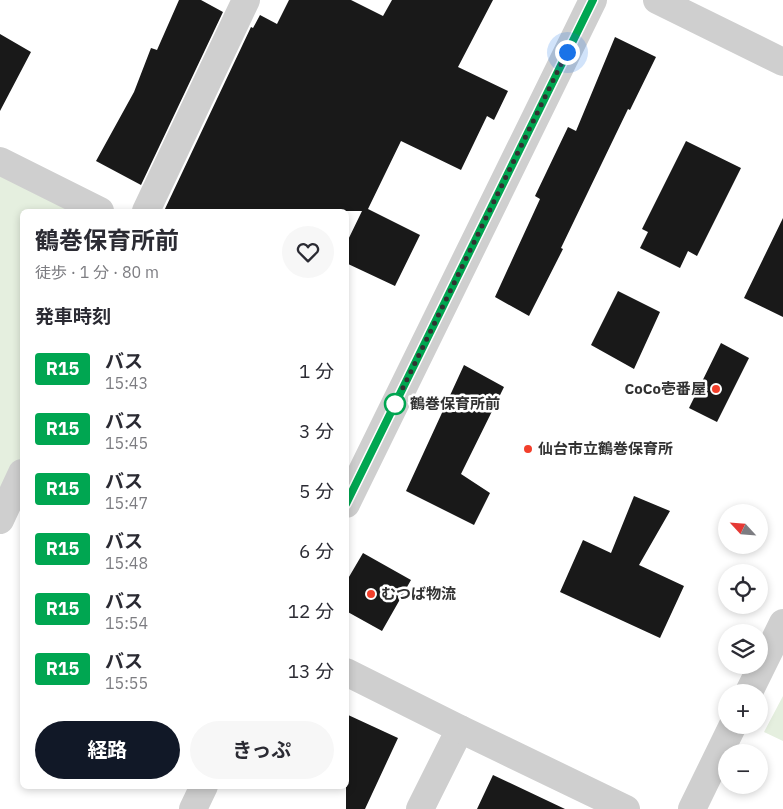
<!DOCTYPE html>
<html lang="ja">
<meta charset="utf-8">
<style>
:root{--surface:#fff;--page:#f7f7f7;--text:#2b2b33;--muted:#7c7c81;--accent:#111827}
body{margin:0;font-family:"IBM Plex Sans","Noto Sans JP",sans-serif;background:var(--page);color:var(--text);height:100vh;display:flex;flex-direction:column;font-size:19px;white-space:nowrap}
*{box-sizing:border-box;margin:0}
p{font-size:16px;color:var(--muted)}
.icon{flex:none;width:28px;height:28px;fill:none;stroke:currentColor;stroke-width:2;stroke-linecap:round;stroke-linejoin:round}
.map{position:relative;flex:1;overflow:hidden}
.details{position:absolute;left:20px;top:209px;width:329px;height:580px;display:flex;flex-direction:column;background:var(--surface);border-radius:8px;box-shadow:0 2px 8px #0003}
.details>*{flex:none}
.badge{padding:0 10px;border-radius:4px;font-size:18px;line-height:32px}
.needle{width:32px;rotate:296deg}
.buttons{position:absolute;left:718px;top:504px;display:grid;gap:10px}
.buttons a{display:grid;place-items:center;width:50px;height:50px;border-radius:50%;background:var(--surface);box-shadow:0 2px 8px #0003;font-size:25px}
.you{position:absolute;width:25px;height:25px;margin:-12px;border:4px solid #fff;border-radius:50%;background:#1a73e8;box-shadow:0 0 0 8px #1a73e833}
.map>.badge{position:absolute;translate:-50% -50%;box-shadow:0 0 0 2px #fff}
h2{padding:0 15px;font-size:19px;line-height:45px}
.round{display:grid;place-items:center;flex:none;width:52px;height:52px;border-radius:26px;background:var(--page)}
.headline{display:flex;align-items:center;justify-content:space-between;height:85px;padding:0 15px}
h1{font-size:24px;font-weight:700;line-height:38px}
.action{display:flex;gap:10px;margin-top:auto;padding:10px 15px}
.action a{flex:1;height:58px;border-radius:30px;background:var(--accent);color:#fff;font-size:20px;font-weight:700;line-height:58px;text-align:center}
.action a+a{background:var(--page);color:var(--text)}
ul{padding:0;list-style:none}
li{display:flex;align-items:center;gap:15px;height:60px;padding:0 15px}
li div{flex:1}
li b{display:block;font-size:19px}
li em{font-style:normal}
li .badge{min-width:55px;font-weight:700;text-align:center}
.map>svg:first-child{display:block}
.green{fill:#e5efdf}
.building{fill:#191919}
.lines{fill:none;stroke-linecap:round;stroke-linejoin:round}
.minor{stroke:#cfcfcf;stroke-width:28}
.tertiary{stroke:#cfcfcf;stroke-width:28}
.line-casing{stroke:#fff;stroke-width:11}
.line{stroke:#00a651;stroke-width:8}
.walk{stroke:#323232;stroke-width:5;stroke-dasharray:0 9}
.poi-dot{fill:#f23f2b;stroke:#fff;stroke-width:2}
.stop-dot{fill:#fff;stroke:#00a651;stroke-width:2.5}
.labels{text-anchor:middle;stroke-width:5;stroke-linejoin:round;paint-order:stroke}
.poi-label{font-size:15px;font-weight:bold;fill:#323232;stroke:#fff;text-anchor:start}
.stop-label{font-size:15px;font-weight:bold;fill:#323232;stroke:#fff;text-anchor:start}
</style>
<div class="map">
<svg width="783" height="809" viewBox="0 0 783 809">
<rect width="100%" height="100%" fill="#fff"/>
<!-- green -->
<path class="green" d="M0,161l100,50h-78v262l-22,27z
M783,696v45l-19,-9z"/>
<!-- building -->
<path class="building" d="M179,0h22l22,12 -82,173 -45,-24 38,-69 17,-44 6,2z
M289,0h62l32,16 9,-16h101l-35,67 50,24 -14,29 -7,-4 -26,54 -60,-29 -33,68 52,26 -25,51 -49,-23v-19l16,-33h-198l87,-184 2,1 7,-13 17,9z
M0,34l31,18 -31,59z
M615,37l41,20 -26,53 -2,-1 -67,139 2,1 -34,67 -34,-19 45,-98 -5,-3 33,-69 8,4z
M686,141l55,27 -44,88 -9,-5 -8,17 -40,-20 8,-16 -6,-3z
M783,218v99l-39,-19z
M618,291l42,21 -26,57 -43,-24z
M721,343l28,15 -32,64 -28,-14z
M464,365l40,22 -43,87 29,19 -16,32 -68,-34z
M634,496l36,15 -31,54 45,21 -24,52 -100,-46 23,-52 28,13z
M363,553l48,27 -29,51 -36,-20v-29z
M346,714l52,24 -33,71h-19z
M493,775l72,34h-88z"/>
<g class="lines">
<!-- minor -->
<path class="minor" d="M657,0l126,62
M0,161l100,50
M146,211l100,-211
M346,504l247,-504
M0,520l22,-47
M193,809l11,-23
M420,809l40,-80"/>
<!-- tertiary -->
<path class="tertiary" d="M346,672l114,57 166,80
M749,692l34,-69
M692,809l41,-84"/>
</g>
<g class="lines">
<!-- line casing -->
<g class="line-casing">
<path id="line" d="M346,504l247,-504"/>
</g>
<!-- line -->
<use href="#line" class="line"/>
<!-- walk -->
<path class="walk" d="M395,404l172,-352"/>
</g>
<!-- markers -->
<g class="poi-dot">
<circle cx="716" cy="389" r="5"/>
<circle cx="528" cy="449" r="5"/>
<circle cx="371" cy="594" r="5"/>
</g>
<circle class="stop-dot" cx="395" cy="404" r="10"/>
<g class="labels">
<!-- poi labels -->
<g class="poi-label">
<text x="706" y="394" text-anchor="end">CoCo壱番屋</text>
<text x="538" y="454">仙台市立鶴巻保育所</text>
<text x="381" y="599">むつば物流</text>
</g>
<!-- stop labels -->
<g class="stop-label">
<text x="410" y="409">鶴巻保育所前</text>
</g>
</g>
</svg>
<div class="buttons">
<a><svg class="needle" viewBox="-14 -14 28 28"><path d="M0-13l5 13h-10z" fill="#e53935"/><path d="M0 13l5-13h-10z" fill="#7c7c81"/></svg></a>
<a><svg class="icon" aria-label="locate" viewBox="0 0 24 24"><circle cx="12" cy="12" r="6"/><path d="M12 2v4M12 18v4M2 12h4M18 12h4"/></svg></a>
<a><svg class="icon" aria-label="layers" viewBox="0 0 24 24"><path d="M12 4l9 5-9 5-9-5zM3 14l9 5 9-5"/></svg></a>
<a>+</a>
<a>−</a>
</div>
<div class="you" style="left:567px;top:52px"></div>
<section class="details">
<div class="headline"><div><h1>鶴巻保育所前</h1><p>徒歩 · 1 分 · 80 m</p></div><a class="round"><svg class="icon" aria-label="heart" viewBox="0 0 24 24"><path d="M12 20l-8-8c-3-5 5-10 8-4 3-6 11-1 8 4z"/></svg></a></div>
<h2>発車時刻</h2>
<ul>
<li><span class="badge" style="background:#00a651;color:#fff">R15</span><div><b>バス</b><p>15:43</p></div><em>1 分</em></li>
<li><span class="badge" style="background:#00a651;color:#fff">R15</span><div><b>バス</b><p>15:45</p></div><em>3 分</em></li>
<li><span class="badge" style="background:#00a651;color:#fff">R15</span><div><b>バス</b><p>15:47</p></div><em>5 分</em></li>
<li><span class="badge" style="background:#00a651;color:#fff">R15</span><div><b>バス</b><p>15:48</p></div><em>6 分</em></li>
<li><span class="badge" style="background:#00a651;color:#fff">R15</span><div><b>バス</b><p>15:54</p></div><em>12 分</em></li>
<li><span class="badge" style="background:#00a651;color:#fff">R15</span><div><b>バス</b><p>15:55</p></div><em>13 分</em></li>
</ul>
<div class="action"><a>経路</a><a>きっぷ</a></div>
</section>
</div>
